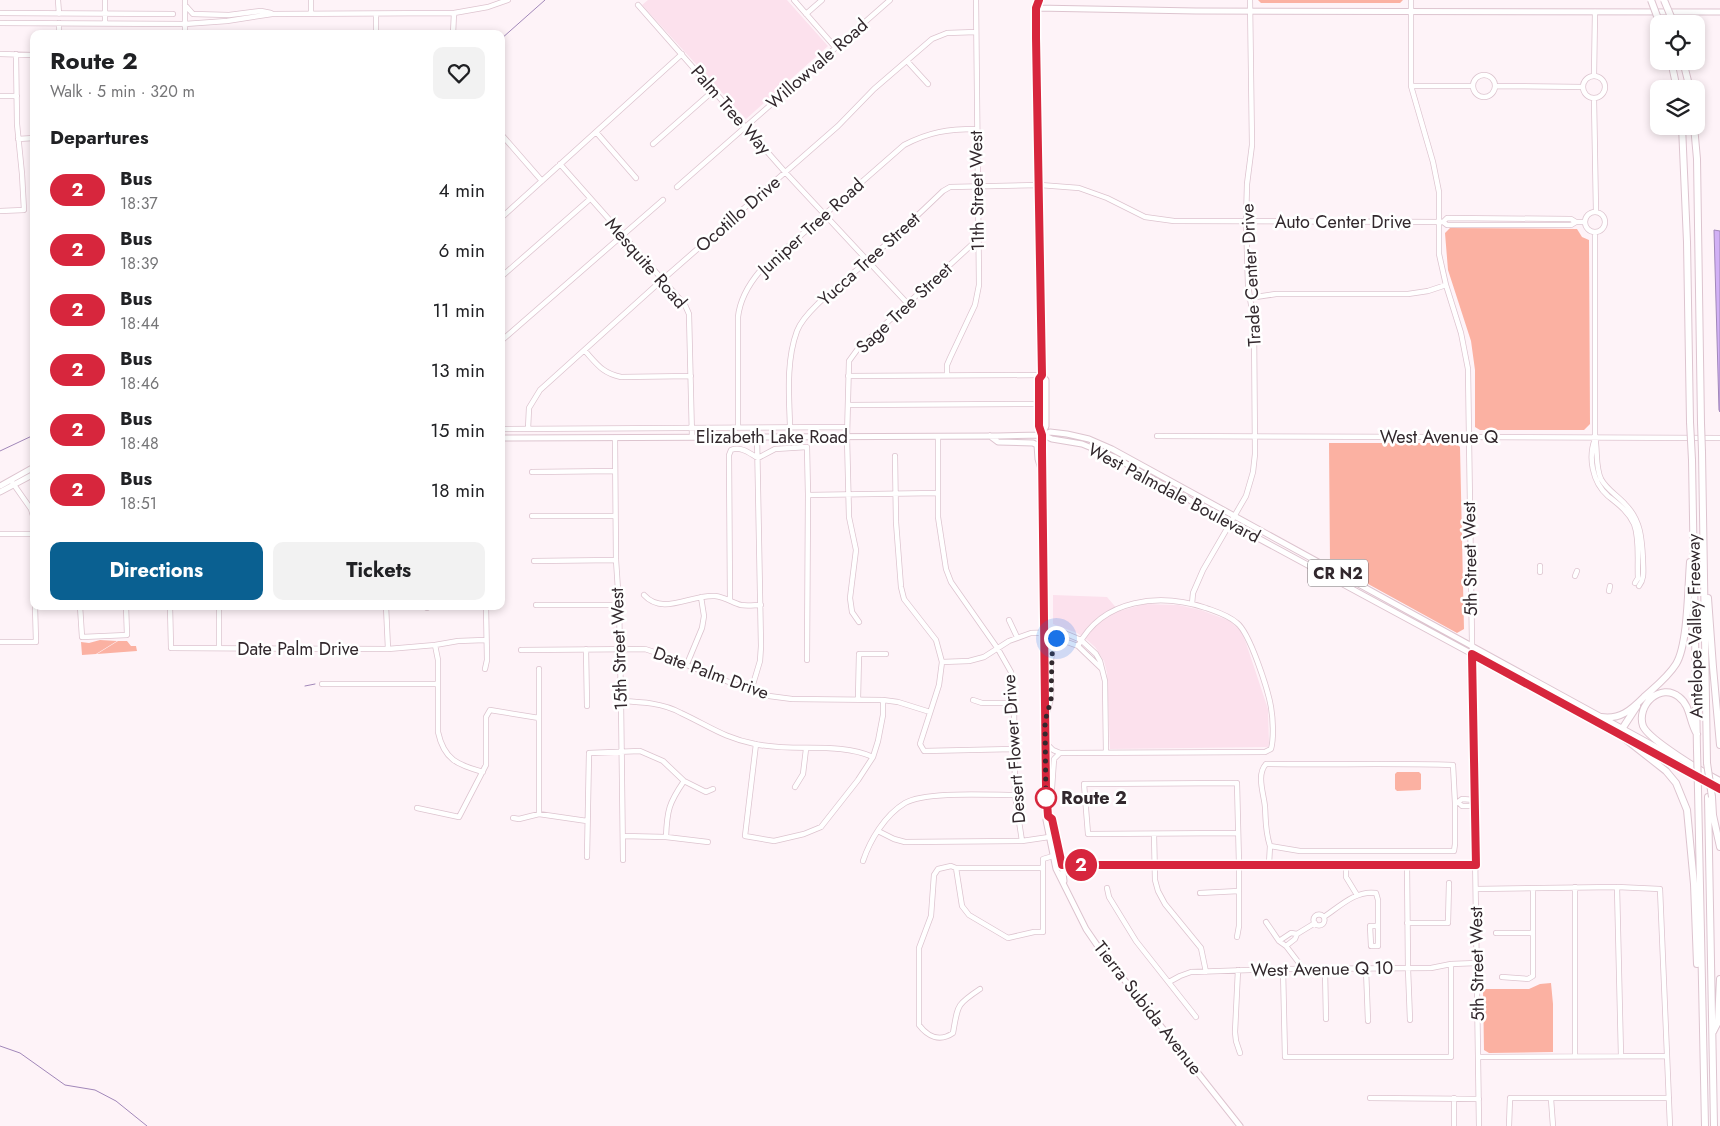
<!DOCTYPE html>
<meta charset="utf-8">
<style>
:root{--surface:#fff;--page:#f2f2f2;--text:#202124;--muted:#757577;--accent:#0a6091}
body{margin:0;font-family:Jost,sans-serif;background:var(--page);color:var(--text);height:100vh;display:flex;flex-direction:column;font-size:19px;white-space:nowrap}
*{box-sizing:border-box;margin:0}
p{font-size:16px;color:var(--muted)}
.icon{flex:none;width:28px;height:28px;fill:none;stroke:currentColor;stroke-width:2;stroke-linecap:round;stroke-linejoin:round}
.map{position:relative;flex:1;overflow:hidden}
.panel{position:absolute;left:30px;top:30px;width:475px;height:580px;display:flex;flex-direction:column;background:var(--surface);border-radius:10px;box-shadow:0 2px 8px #0003}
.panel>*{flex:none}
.badge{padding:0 10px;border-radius:16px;font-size:18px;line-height:32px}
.fabs{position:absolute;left:1650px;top:15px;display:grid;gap:10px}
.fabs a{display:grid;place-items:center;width:55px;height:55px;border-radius:10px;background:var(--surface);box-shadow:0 2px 8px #0003;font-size:25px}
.you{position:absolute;width:25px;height:25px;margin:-12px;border:4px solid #fff;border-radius:50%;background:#1a73e8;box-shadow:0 0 0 8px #1a73e833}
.map>.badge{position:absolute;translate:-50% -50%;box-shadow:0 0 0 2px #fff}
h2{padding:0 20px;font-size:19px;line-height:45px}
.round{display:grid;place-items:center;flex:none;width:52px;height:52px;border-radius:10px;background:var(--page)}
.summary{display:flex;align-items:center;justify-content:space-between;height:85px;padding:0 20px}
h1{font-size:24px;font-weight:700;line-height:38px}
.cta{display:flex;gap:10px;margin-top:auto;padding:10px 20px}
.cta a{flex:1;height:58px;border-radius:10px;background:var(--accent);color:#fff;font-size:20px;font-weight:700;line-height:58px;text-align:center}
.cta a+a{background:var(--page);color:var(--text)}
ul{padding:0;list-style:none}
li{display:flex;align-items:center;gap:15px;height:60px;padding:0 20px}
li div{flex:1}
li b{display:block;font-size:19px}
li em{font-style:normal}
li .badge{min-width:55px;font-weight:700;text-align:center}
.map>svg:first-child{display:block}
.built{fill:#fce1ed}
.green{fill:#fbb1a2}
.water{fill:#d1b0f5;stroke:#a187b9}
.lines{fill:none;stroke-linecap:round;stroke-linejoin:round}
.stream{stroke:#a187b9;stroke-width:1}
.minor-casing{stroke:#ddc4cf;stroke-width:6}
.major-casing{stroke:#ddc4cf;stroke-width:7}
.highway-casing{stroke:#ddc4cf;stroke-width:8}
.minor{stroke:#fff;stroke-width:4.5}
.major{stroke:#fff;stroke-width:5}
.highway{stroke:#fff;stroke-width:6}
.highway-bridge-casing{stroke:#ddc4cf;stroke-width:8;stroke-linecap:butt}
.highway-bridge{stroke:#fff;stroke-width:6}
.line-casing{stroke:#fff;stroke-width:11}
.line{stroke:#d7263d;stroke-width:8}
.walk{stroke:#32282d;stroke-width:5;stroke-dasharray:0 9}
.stop-dot{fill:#fff;stroke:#d7263d;stroke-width:2.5}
.labels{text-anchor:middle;stroke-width:5;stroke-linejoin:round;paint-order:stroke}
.shield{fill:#fff;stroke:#70686c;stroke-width:1}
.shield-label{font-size:16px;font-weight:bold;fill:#32282d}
.street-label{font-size:18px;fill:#32282d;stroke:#fff}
.stop-label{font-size:18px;font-weight:bold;fill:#32282d;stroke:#fff;text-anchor:start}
</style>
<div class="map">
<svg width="1720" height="1126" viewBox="0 0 1720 1126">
<rect width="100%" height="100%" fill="#fef3f8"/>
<!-- built -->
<path class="built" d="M648,0h139l41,46 -82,73 -104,-114z
M1053,595l54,2 12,14 26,-7 33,1 23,5 29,11 11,10 5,12 22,66 1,35 -1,3 -158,2 -3,-76 -3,-12 -9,-14 -8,-7 -10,-7 -24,-9z"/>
<!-- green -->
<path class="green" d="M1258,0h145l-3,3h-139z
M1450,228l127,1 5,8 7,3 1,184 -6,6h-104l-5,-3v-57l-4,-29 -23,-71 -3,-37z
M1329,443h127l4,4 4,182 -7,4 -127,-70z
M100,640l17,1 -21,13 -14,1 -1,-13 8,1z
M118,641h9l4,5h5l1,5 -40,3z
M1397,772h22l2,2v15l-1,1 -23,1 -2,-2v-15z
M1551,983l2,21v48l-64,1 -5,-3 -1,-61h46l11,-5z"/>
<!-- water -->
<path class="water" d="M1714,230l6,1v181l-1,-2z"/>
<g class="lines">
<!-- stream -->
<path class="stream" d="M501,39l44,-39
M0,451l34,-16
M305,686l10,-2
M0,1046l20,7 45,32 30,5 21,11 31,25"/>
<!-- minor casing -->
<g class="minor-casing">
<path id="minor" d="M58,0l1,14
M185,0v34
M794,0l41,47
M1411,0v86l22,76 6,30v62l7,31 15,48 7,36 11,757
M185,5l8,9 36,1 32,-4 10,2
M638,5l147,167 122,131
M0,13l173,1
M311,14v-14
M376,14v20
M806,14l16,-14
M0,23l185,1 42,-3 45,-7 182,-1 34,-6 20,-7
M59,23v11
M105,23v-23
M453,34l1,-21
M0,54l34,1
M907,61l21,23
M1473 86a11 11 0 1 1 22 0a11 11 0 1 1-22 0Z
M1594,76l1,-64
M1583 87a11 11 0 1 1 22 0a11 11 0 1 1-22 0Z
M1411,86h62
M1495,86l88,1
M0,96h17
M1594,99l2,113
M596,132l40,46
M501,134l41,47
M18,139l16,-1
M653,144l60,-53
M560,164l125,141 4,9 3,123
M677,187l213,-187
M0,211l24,-1 -2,-36 -5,-50 -1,-70
M1585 222a10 10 0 1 1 20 0a10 10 0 1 1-20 0Z
M501,218l181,-164
M1443,222l4,-4 124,1 5,3
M1595,232v205c3,14 0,29 6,42 6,11 16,16 24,25 16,16 17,35 18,56 0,10 2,18 -4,26
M501,277l89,-78
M1249,298l27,-4h132l20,-3 18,-6
M501,341l162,-141
M585,351c12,13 17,22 36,26l70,-1
M947,375v-10l3,-7 25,-53 4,-20 -3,-285
M848,376l194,-1
M848,405l191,-1
M790,426c-1,-31 -4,-65 7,-95 8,-22 52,-53 70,-70 26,-22 51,-46 76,-70l7,-4 90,-2 39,3 28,10 38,19 29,4 269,1 4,3h124l5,-3h9
M738,427v-110c2,-18 11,-33 22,-46l144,-126c25,-13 44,-16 72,-16
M501,429l346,-2
M528,429l1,-21 11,-18 122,-110 176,-154 36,-37 58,-50 15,-6 29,-1
M1157,436l563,2
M938,437v80l8,52 5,13 47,67 13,23 3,31 1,92 7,46
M615,438l1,122 3,45 2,96 2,159
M1595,439c-7,18 -3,43 13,57 10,8 20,15 26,28 6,16 3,37 4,54l-3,5
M895,456l1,66 5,65 3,12 32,41 6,22 -3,23 -19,59 4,7 90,-2
M532,472l83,-1
M12,482l19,27 3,10
M808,495l130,-2
M532,516h83
M0,534h34
M534,561l82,-1
M1540,566v6
M1575,576l2,-5
M1609,591l1,-5
M644,595c19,21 47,-1 71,1 10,1 18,7 26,9 6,1 14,0 20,0
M730,600l-1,-145 2,-5c10,-4 18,3 27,8l17,-9 32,-2 1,48 -1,165
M1192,604l1,-11 10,-23 43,-74 7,-24 2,-18 -1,-130 -6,-39 -2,-64 1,-37 5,-39 -2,-145
M536,605h83
M80,606l2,31 45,-2 -1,-29
M170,606l1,42 217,1 47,-4 23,-4 27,-1
M219,606v42
M386,606l2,43
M427,606v2
M1009,620l8,17
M859,622l-7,-10 -2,-14 6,-48 -7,-33 -2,-80 2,-76 8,-11 121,-111
M1045,634l33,12 24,23
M0,642h36l-1,-36
M435,645l3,15v72c6,28 20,33 45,40
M586,649l1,57
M521,650l124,-1 12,4 94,38 18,5 23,3 91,1 15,2 32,10
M942,662l27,-1 15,-4 25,-16 22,-8 31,-1 19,8 15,14 4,7 5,20 1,72
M687,664l15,-36 2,-12 -3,-19
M485,669l2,-9 -1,-54
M539,669v145
M322,684h116
M751,691l9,-30 1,-15 -4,-210
M858,699l1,-45h27
M973,700l9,3h32
M621,701c21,1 42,2 60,12 28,13 43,25 74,31 39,9 82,-3 118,13
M1046,718c1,-7 4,-14 5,-20 1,-20 -3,-42 5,-60
M1045,742l8,8 7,3 205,-1 6,-3c3,-11 2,-30 0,-42 -3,-17 -21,-74 -34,-84 -9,-8 -20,-11 -31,-15 -46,-15 -103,-10 -128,38
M756,744l-11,92 29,5 30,-7 17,-7 37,-47 15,-23 5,-16 5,-26v-15
M795,787l8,-13 3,-25
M1047,800l5,-12 2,-29 6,-6
M1475,800l-13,-1 -4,3 4,4h13
M1455,803v41l-1,7h-154l-30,-5c-5,-16 -4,-24 -5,-39 -1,-13 -9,-32 1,-43 62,1 125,-1 187,1l2,38 3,-1
M417,808l42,9 27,-52v-48l4,-7 49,8
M513,818l6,1 20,-5 48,7
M878,831l16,8 11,3 117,-1 27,-4
M1238,833l-150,1 -4,-50 153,-1 2,81
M1154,834l1,46 3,11 7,13 36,44 5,24
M623,836l43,1 42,5
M666,837c1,-27 3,-34 18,-56
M587,857l2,-104 51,-2 23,10 21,20 22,11 7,-3
M863,861c7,-21 22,-46 42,-58 20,-12 85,-8 110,-8
M1055,864l421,1
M1269,864l1,-18
M1346,865v12l11,18
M1407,865l1,104 2,51
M956,868l-5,-2 -13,3 -4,6 -3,41 -12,32v77c9,12 21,17 34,8 5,-28 3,-28 27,-44
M1043,868h-87l6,38 7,9 39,23 26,-6h9v-73l10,-3
M1575,887v169
M1617,887l4,169
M1107,888l2,9 27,44 60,76
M1476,889l141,-2 43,2 10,237
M1200,893l39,-2
M1313.5 920a5.5 5.5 0 1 1 11 0a5.5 5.5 0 1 1-11 0Z
M1324,917c16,-11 32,-27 52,-24l2,7v46h-7l-1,-20h8
M1266,922l13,19 7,5 9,-7 2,-5 18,-11
M1407,923h41l1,-40
M1496,933h37
M1237,937l2,-11v-62
M1279,941l12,-8 6,1
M1286,946l13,17
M1283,969l2,88h166v-93
M1325,969l1,50
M1366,969l2,52
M1238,970l-3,62 1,9 4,12
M1502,977l26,2 5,-3v-87
M1169,982l11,-6 11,-4 92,-3 148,-1 20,-4 26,-1
M1478,1057l189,-1
M1370,1098l109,1
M1454,1098v28
M1551,1099l2,27
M1509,1126l1,-28h159"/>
</g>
<!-- major casing -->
<g class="major-casing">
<path id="major" d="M1039,0l-3,8 6,367 4,5v46l-4,9
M1036,8l160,3 524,1
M1042,375l-3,4v47l3,9 1,32 2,286 3,63 -2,4 10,49 30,60 13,19 141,178
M1043,435l9,4 30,5 32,13 116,66 392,212
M990,436l8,6 35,1 4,2 1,14 3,10
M501,438l497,-2 44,-1 8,-3 17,2 22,5 23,10 566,310
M0,486l34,-19
M0,492l34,-18
M1048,816l4,3 10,46 2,16"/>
</g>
<!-- highway casing -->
<g class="highway-casing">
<path id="highway" d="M1671,61l6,28
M1683,61l7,28
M1682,126l5,116 3,180
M1694,126l3,33 4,264
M1702,452l5,311
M1692,460l5,290
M1708,598l5,69 7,78
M1637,706l-15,23 9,12 89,48
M1601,717c19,3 30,-7 43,-20 11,-10 24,-20 32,-33 12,-19 12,-78 14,-102
M1619,734l47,37 10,12 11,27 7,74 3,80
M1697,734c-8,-12 -6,-28 -18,-37 -18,-15 -43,8 -36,29 6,14 61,47 77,55
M1698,790l7,336
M1708,797l6,329
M1712,797l1,18 7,32
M1713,1032l5,-10 2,-43"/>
</g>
<!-- minor -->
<use href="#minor" class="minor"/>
<!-- major -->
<use href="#major" class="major"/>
<!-- highway -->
<use href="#highway" class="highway"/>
<!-- highway-bridge casing -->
<g class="highway-bridge-casing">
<path id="highway-bridge" d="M1651,0l9,24
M1664,0l10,24
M1690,422l2,38
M1701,423l1,29
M1697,750l1,40
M1707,763l5,34"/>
</g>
<!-- highway-bridge -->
<use href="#highway-bridge" class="highway-bridge"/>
</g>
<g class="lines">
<!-- line casing -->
<g class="line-casing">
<path id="line" d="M1039,0l-3,8v30l6,337 -3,4v47l3,9v16l4,337 2,28 4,3 10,46h414l-4,-211 248,135"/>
</g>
<!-- line -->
<use href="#line" class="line"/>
<!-- walk -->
<path class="walk" d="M1046,798v4l-1,-81 6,-21 1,-44 1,-12 3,-6"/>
</g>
<!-- markers -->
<circle class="stop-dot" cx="1046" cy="798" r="10"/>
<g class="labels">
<!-- shield labels -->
<rect class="shield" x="1308" y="559.5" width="60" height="27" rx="4"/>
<g class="shield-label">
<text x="1338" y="579">CR N2</text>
</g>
<!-- street labels -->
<g class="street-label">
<text transform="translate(817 64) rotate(-41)" y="6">Willowvale Road</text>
<text transform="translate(731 110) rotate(49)" y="6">Palm Tree Way</text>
<text transform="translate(977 191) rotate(-91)" y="6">11th Street West</text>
<text transform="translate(738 214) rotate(-41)" y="6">Ocotillo Drive</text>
<text x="1343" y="228">Auto Center Drive</text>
<text transform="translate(811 227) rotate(-42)" y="6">Juniper Tree Road</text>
<text transform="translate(869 259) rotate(-42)" y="6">Yucca Tree Street</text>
<text transform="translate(646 263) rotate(49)" y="6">Mesquite Road</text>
<text transform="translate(1251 275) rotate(-93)" y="6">Trade Center Drive</text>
<text transform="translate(904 308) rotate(-43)" y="6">Sage Tree Street</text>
<text x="772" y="443">Elizabeth Lake Road</text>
<text x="1439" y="443">West Avenue Q</text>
<text transform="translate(1174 493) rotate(28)" y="6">West Palmdale Boulevard</text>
<text transform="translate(1470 559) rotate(-91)" y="6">5th Street West</text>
<text transform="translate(1695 626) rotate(-91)" y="6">Antelope Valley Freeway</text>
<text x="298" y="655">Date Palm Drive</text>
<text transform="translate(619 649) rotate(-92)" y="6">15th Street West</text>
<text transform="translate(711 673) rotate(20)" y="6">Date Palm Drive</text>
<text transform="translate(1014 749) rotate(-94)" y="6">Desert Flower Drive</text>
<text transform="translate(1477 964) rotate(-91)" y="6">5th Street West</text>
<text transform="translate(1322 969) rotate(-1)" y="6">West Avenue Q 10</text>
<text transform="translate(1148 1008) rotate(52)" y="6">Tierra Subida Avenue</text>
</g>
<!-- stop labels -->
<g class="stop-label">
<text x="1061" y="804">Route 2</text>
</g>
</g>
</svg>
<div class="fabs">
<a><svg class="icon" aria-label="locate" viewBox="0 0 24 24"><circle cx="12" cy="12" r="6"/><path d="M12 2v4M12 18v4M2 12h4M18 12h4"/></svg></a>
<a><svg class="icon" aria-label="layers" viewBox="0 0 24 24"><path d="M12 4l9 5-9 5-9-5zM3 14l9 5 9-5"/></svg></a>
</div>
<div class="you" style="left:1056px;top:638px"></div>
<b class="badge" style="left:1081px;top:865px;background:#d7263d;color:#fff">2</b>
<section class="panel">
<div class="summary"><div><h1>Route 2</h1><p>Walk · 5 min · 320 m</p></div><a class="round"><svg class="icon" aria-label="heart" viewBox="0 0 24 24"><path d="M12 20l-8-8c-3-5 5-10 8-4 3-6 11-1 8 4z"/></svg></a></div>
<h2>Departures</h2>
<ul>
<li><span class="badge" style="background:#d7263d;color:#fff">2</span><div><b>Bus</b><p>18:37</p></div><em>4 min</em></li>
<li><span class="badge" style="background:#d7263d;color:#fff">2</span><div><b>Bus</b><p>18:39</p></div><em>6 min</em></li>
<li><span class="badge" style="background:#d7263d;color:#fff">2</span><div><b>Bus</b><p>18:44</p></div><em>11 min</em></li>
<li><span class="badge" style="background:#d7263d;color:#fff">2</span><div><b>Bus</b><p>18:46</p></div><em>13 min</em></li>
<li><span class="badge" style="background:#d7263d;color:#fff">2</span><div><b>Bus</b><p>18:48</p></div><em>15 min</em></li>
<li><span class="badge" style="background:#d7263d;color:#fff">2</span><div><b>Bus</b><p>18:51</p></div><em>18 min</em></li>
</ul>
<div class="cta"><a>Directions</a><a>Tickets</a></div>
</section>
</div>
